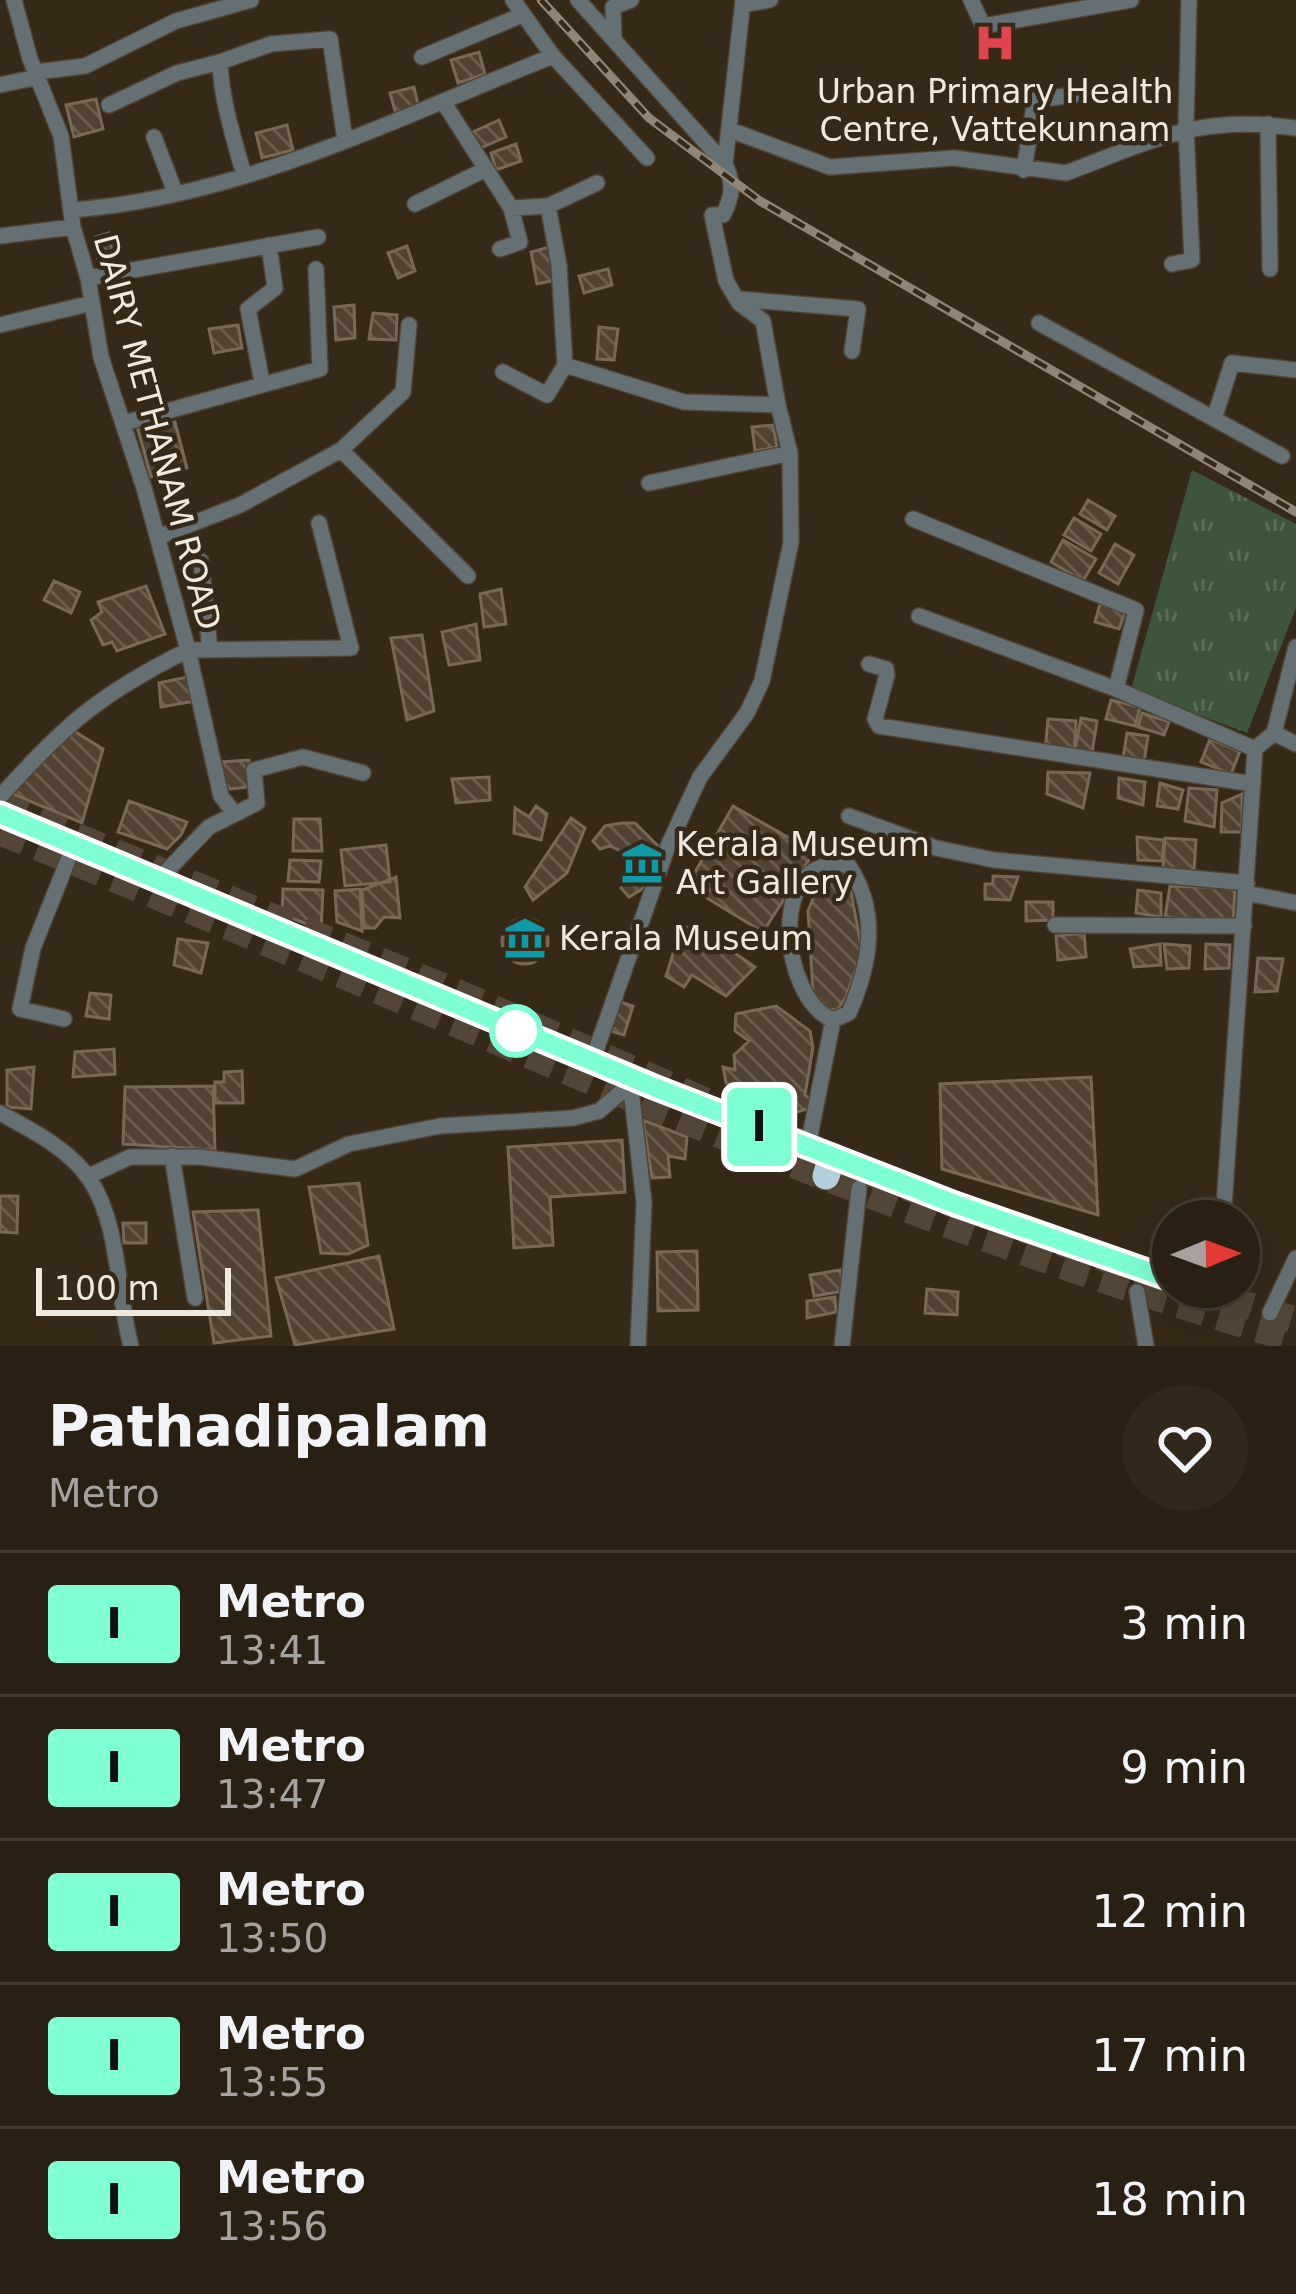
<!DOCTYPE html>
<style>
:root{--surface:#291f12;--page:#31271b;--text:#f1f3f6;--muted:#a5a29f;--line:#453d32}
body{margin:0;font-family:"DejaVu Sans",sans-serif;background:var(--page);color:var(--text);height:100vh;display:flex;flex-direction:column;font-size:45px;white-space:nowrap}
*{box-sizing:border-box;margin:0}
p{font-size:39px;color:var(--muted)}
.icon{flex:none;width:66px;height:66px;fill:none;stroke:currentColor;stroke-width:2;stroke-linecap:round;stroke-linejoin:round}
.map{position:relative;height:1346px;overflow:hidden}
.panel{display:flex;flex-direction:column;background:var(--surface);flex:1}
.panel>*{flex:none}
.badge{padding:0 24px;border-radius:9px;font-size:42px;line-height:78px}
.needle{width:78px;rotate:89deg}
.controls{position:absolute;left:1152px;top:1200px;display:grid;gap:24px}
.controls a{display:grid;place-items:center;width:108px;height:108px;border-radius:50%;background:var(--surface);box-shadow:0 12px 48px #0002,0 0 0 3px var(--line);font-size:60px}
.scale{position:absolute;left:36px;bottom:30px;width:195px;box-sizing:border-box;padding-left:12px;border:6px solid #f2e9de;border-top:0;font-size:33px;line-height:42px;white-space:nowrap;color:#f2e9de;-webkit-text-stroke:9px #372918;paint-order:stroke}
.map>.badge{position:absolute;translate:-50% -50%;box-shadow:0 0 0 6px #fff}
.round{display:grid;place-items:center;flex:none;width:126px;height:126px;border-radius:63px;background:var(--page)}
.headline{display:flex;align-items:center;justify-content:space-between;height:204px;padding:0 48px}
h1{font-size:57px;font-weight:600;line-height:90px}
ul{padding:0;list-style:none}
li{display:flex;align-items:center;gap:36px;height:144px;padding:0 48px;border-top:3px solid var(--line)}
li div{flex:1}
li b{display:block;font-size:45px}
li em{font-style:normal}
li .badge{min-width:132px;font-weight:700;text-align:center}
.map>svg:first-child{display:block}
.grass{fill:url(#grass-tufts)}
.building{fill:url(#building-back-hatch);stroke:#796855;stroke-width:3}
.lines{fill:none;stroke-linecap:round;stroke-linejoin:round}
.highway-tunnel{stroke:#534636;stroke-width:27;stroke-dasharray:27 14;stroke-linecap:butt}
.street-casing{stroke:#514434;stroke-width:18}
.highway-casing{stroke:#514434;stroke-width:30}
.street{stroke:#657075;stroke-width:15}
.highway{stroke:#b3cfdc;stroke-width:27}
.rail-casing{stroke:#918577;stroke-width:9}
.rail{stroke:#372918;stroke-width:4.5;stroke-dasharray:14;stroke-linecap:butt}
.line-casing{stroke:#fff;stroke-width:27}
.line{stroke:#7fffd4;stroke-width:18}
.stop-dot{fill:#fff;stroke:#7fffd4;stroke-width:6}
.labels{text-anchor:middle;stroke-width:9;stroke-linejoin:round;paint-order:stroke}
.poi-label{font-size:33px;fill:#f2e9de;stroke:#372918;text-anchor:start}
.street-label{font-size:33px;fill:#f2e9de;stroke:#372918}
</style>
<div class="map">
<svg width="1296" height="1346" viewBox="0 0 1296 1346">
<defs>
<pattern id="grass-tufts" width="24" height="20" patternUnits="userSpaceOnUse" patternTransform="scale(3)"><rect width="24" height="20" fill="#3d553a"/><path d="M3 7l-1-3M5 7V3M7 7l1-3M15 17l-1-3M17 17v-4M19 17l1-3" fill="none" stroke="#5a6d56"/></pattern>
<pattern id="building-back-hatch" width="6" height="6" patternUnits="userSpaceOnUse" patternTransform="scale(3)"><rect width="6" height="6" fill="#524231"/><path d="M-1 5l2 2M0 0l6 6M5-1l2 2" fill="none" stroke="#6b5d4e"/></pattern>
</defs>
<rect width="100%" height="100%" fill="#372918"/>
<!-- grass -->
<path class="grass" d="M1192,470l104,54v84l-49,125 -116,-43z"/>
<!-- building -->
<path class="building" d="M479,52l6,22 -27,9 -7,-23z
M414,87l5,22 -23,6 -6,-22z
M96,99l7,30 -29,8 -8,-32z
M499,120l7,17 -28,12 -7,-16z
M287,125l6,25 -31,8 -6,-25z
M516,144l5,17 -25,9 -5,-17z
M109,233l5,29 -15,3 -4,-28z
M407,246l8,25 -17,7 -10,-25z
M549,247l7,33 -19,4 -6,-32z
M608,269l4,16 -28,8 -5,-17z
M354,305l1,33 -19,2 -2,-33z
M373,313l24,2 -1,25 -27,-1z
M238,325l4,23 -28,5 -5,-24z
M599,327l19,2 -4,31 -17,-1z
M154,416l3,11 18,-5 12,46 -36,9 -15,-54z
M773,425l4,22 -22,4 -3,-24z
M1088,500l27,16 -8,14 -27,-16z
M1074,518l27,16 -10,17 -27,-16z
M1063,540l33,19 -13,22 -32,-19z
M1115,544l19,11 -16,29 -19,-11z
M54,581l26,11 -9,21 -27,-13z
M146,586l19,48 -48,17 -5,-9 -9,3 -12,-25 11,-8 -4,-10z
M501,589l5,35 -22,3 -4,-33z
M1100,604l25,8 -6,17 -24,-7z
M476,624l4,36 -31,5 -7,-33z
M422,635l12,76 -27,9 -16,-82z
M192,676l3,25 -34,6 -2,-24z
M1111,700l29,7 -5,19 -29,-7z
M1142,713l27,9 -5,13 -26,-8z
M1081,718l16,3 -5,32 -17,-3z
M1048,719l28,2 -2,33 -29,-2z
M69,728l34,21 -21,74 -72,-30z
M1127,733l21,3 -4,26 -21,-4z
M1210,739l30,12 -9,23 -30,-12z
M249,760v27l-28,3v-28z
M1048,772l42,1 -7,35 -36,-14z
M489,777l1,23 -34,3 -4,-24z
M1119,778l26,4 -2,23 -25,-7z
M1160,783l23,7 -5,19 -21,-3z
M1189,788l28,2 -3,37 -29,-6z
M1242,794v38h-21l1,-29z
M129,801l58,21 -6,13 -14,14 -49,-17z
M536,806l11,8 -6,26 -27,-7 1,-25 14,9z
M733,806l81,46 -51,80 -76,-46z
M571,818l14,10 -18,45 -34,27 -8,-13z
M294,819h26l2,32h-29z
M622,823h13l23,23 -11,40 -18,11 -8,-9 7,-21 -5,-15 -13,-6 -10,3 -7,-8 12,-15z
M1137,837l27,3 -2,21 -24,-1z
M1165,838l31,2 -2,31 -31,-3z
M386,845l4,37 -45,4 -4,-36z
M290,860l31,1 -2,21 -31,-1z
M847,871l15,80 -16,46 -9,13 -13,-1 -11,-17 -5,-81 13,-32z
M993,876l25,1 -8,23 -25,-1v-15h8z
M396,877l4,41 -16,-1 -9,11h-11l-2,-38z
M1170,886l65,2 -2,35 -68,-6z
M283,889l40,1 -2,40 -39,-16z
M360,889l2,42 -25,-9 -2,-31z
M1138,890l23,3v24l-25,-4z
M1026,902h27v18l-27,1z
M502 941a23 23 0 1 1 46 0a23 23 0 1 1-46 0Z
M682,925l35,16 38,26 -29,29 -34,-21 -8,12 -18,-11z
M1084,933l2,24 -28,3 -2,-24z
M178,939l30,4 -7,30 -27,-8z
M1160,944l1,21 -27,2 -4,-18z
M1164,944l26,2 -1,22 -22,1z
M1206,944l24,1 -1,23 -24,1z
M1258,958l25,1 -6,32 -22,1z
M90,993l21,2 -2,24 -23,-3z
M620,1002l13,4 -9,29 -14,-4z
M776,1006l34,25 3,16 -8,48 7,5 -5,9 -13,4 -35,-10v-7l-33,-13 -3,-16 12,3 -1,-15 15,-14 -14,-10 1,-17z
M114,1049l1,25 -42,3 2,-25z
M34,1067l-3,42 -24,-2v-37z
M242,1071l1,32h-28v-21h9v-10z
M1091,1077l7,138 -156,-46 -2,-85z
M213,1086l2,64 -92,-6 2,-57z
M643,1120l44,17 -2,22 -17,-3 2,21 -18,1z
M622,1140l3,52 -75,5 3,48 -39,3 -6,-101z
M359,1183l9,62 -20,9 -27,-1 -12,-66z
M0,1196h18l-1,37 -17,-1z
M258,1210l13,126 -57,7 -21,-131z
M123,1223h23v20h-22z
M697,1251l1,59 -40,1 -1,-59z
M379,1256l15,73 -99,16 -19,-67z
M840,1270l4,21 -30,5 -4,-21z
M927,1289l31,3 -1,23 -32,-2z
M835,1297l1,15 -29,6v-17z"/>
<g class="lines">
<!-- highway-tunnel -->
<path class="highway-tunnel" d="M0,805l456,187 433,189 284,102
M0,832c430,172 849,380 1296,508
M1187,1287l109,33"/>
<!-- street casing -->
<g class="street-casing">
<path id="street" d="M513,0l40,56 94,102
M578,0l147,164c9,20 8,31 -2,51h-11l14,66 13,22 24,18 15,84
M971,0l12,26 148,-26
M743,5l27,-5
M614,38l-1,-31 18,-7
M422,57l100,-42
M220,62l51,-18 59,-5 15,101
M36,72l49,-6 91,-45 75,-21
M0,85l38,-8
M444,103l67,105 37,-2 11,59 6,100 119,37 94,3 12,48 1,89 -29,139 -15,32 -47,64 -32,69 -74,210
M109,105l68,-32 43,-11c1,37 14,77 24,113
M1268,124l2,145
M730,130l100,37 124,-9 112,15c88,-33 133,-59 230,-45
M154,137l21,55
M725,164l18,-164
M1024,170l11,-70 39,-5
M415,204l69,-34
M548,206l49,-23
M72,210c171,-13 324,-92 481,-154
M0,236l73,-9
M500,249l20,-7 -9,-34
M1172,264l20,-4 -6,-132 3,-128
M88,278l230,-41
M739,299l119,10 -6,42
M1039,323l243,133
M0,325l92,-22
M503,372l44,23 18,-30
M262,382l-14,-73 27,-21 -6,-43
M1214,419l18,-56 64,7
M124,423l196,-54 -4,-100
M341,450l127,126
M649,483l141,-30
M913,519l223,91 -20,79 139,60 -32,472
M158,537l82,-32 101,-55 62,-58 6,-67
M201,561l9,89
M919,616l197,73
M869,664l17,5 1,6 -12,44 4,7 374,58
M1274,733l22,11
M1255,749l19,-16 22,-86
M0,797c65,-73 100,-103 188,-147l-44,-162 -43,-131 -13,-79 -15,-51 -12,-91 -31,-77 -16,-59
M235,814l22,-11 -3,-33 49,-13 60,16
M849,816l87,32 58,12 253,23
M165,873l44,-46 26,-13 -14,-18 -33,-146 163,-2 -32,-125
M1246,893l50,10
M1055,925l189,1
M64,1019l-44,-10 13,-61 35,-88
M632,1098l12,104 -6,144
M0,1113c31,17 70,36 90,67 30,45 27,115 41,166
M808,1146l25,-126 16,-7c21,-49 31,-99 0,-147 -82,-18 -71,131 -16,154
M172,1156l23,142
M89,1176l41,-19h70l95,12 54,-25 91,-18 133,-8 26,-7 21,-18
M1137,1292l9,54
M1218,1297v-10
M1270,1313l26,-55
M842,1346l17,-158"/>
</g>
<!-- highway casing -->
<g class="highway-casing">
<path id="highway" d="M772,1155l8,-22
M826,1176l6,-19"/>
</g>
<!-- street -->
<use href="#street" class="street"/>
<!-- highway -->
<use href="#highway" class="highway"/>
<!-- rail casing -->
<g class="rail-casing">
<path id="rail" d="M541,0l108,118 111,83 536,311"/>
</g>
<!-- rail -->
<use href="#rail" class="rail"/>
</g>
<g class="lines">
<!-- line casing -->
<g class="line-casing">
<path id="line" d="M0,814l654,273 301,117 218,76"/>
</g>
<!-- line -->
<use href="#line" class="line"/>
</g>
<!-- icons -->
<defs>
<g id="hospital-bare" transform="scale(3.24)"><path d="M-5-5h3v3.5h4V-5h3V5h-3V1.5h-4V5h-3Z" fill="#e0444e" stroke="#372918" stroke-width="2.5" paint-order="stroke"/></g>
<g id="museum-bare" transform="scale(3.24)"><path d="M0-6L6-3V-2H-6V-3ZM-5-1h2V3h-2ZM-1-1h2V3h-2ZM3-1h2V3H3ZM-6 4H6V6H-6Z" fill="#0f9aa8" stroke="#372918" stroke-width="2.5" paint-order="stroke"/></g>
</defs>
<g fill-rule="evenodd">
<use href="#hospital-bare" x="995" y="43"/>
<use href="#museum-bare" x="642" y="863"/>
<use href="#museum-bare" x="525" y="938"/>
</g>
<!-- markers -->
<circle class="stop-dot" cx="516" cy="1031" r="24"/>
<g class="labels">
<!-- poi labels -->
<g class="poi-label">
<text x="995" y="103" text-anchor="middle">Urban Primary Health<tspan x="995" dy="38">Centre, Vattekunnam</tspan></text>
<text x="676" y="856">Kerala Museum<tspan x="676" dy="38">Art Gallery</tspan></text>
<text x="559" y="950">Kerala Museum</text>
</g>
<!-- street labels -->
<g class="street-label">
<text transform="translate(158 432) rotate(75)" y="12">DAIRY METHANAM ROAD</text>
</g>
</g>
</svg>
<div class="controls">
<a><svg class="needle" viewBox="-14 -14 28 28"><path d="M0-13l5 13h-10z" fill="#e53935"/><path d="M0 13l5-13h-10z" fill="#a5a29f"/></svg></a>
</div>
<div class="scale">100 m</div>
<b class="badge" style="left:759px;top:1127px;background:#7fffd4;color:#111">I</b>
</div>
<section class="panel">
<div class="headline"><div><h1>Pathadipalam</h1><p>Metro</p></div><a class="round"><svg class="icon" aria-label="heart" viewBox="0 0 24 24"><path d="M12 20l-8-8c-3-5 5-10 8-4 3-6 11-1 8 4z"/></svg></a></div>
<ul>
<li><span class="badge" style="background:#7fffd4;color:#111">I</span><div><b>Metro</b><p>13:41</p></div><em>3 min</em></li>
<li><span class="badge" style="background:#7fffd4;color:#111">I</span><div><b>Metro</b><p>13:47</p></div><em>9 min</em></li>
<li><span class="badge" style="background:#7fffd4;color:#111">I</span><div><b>Metro</b><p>13:50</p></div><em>12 min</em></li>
<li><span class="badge" style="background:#7fffd4;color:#111">I</span><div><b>Metro</b><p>13:55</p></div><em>17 min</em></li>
<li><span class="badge" style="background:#7fffd4;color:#111">I</span><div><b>Metro</b><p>13:56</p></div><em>18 min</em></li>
</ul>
</section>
